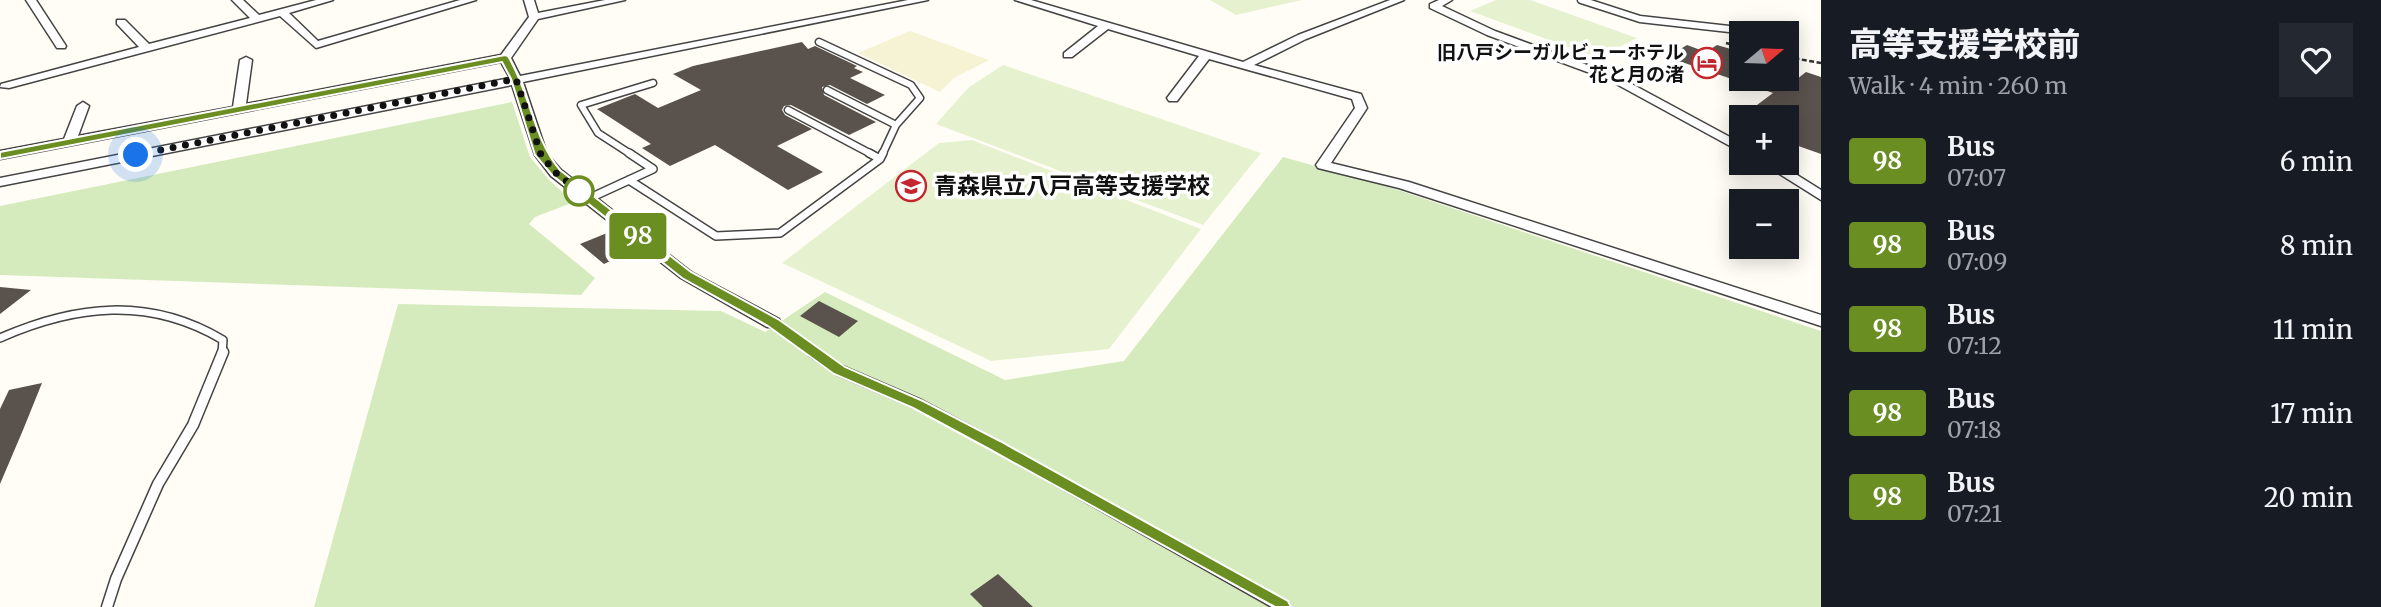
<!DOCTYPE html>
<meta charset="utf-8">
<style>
:root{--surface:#171b24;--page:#242831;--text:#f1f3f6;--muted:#9ea1a6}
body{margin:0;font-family:Merriweather,"Noto Sans JP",serif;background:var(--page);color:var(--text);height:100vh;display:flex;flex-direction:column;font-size:26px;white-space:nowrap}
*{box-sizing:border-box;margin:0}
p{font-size:23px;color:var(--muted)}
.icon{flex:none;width:38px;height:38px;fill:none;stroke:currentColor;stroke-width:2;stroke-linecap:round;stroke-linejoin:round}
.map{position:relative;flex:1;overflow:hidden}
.panel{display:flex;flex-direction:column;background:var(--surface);width:560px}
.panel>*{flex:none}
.badge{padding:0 14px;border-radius:5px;font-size:24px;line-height:46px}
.needle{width:46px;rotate:71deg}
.controls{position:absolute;left:1729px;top:21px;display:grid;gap:14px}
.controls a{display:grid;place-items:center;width:70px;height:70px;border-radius:0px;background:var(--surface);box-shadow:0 4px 18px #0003;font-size:35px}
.you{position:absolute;width:35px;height:35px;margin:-18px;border:5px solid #fff;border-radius:50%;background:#1a73e8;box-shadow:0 0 0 10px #1a73e833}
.map>.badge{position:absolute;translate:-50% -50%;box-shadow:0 0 0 4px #fff}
.round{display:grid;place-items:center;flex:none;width:74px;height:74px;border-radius:0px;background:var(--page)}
.headline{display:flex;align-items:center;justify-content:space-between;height:119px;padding:0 28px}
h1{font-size:33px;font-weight:800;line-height:52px}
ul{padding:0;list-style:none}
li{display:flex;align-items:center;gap:21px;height:84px;padding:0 28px}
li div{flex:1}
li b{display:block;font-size:26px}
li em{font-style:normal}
li .badge{min-width:77px;font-weight:700;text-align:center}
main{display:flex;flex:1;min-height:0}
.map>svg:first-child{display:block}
.farmland{fill:#f6f3d4}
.green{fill:#d5ebbd}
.pitch{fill:#e6f2cf}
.building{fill:#5a524d}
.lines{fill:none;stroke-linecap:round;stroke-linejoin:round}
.service-far2-casing{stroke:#444;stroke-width:9}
.service-far1-casing{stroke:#444;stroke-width:10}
.service-casing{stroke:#444;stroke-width:13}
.minor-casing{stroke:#444;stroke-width:3}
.path{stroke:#333;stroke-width:2.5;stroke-dasharray:5 2.5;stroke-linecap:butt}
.service-far2{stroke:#fff;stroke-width:6}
.service-far1{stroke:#fff;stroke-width:7}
.service{stroke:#fff;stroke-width:10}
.minor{fill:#fff;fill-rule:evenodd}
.line{fill:#6b8e23;stroke:#fff;stroke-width:2}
.walk{stroke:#111;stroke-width:7;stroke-dasharray:0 12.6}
.stop-dot{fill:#fff;stroke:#6b8e23;stroke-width:3.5}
.labels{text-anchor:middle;stroke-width:7;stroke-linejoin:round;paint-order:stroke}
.far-poi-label{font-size:19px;font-weight:bold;fill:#111;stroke:#fff;text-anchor:end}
.poi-label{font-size:23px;font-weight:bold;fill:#111;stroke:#fff;text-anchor:start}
</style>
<main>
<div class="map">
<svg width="1821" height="607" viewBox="0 0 1821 607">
<rect width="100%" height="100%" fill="#fffdf5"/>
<!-- farmland -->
<path class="farmland" d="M910,31l79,29 -35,18 -14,14 -82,-39z"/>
<!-- green -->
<path class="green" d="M512,102l18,55 19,23 25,22 -39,15 -6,7 66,54 -14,17 -581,-20v-69z
M1283,157l103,29 435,145v276h-1507l84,-303 323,7 44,21 60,-40 180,88 119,-19z"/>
<!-- pitch -->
<path class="pitch" d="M1210,0h92l-66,15z
M1496,0h34l107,38 -39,20 -128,-47z
M1003,65l258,88 -58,72 -267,-101 32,-36z
M972,140l229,89 -92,120 -118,12 -209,-98 157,-120z"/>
<!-- building -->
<path class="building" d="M802,42l6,7 7,-3 42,20 -3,2 9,4 -13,6 35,17 -18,9 -37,-19 -8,2 2,8 52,27 -27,13 -58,-30 -7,1 -2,4 3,5 27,14 -35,17 46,26 -35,18 -73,-45 -45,21 -28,-18 9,-4 -54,-35 38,-15 23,14 43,-18 -28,-16 20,-8z
M1687,45l19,7 11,-7 24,7v27h56l9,-7 15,5v77l-34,-12v-25h-46l32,-24 -106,-36z
M612,231l23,18 -31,15 -24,-20z
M0,287l31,3 -31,24z
M819,301l39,20 -19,16 -39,-21z
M42,383l-19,47 -23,54v-75l9,-19z
M998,574l35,33h-50l-13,-13z"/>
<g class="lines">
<!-- service-far2 casing -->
<g class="service-far2-casing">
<path id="service-far2" d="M1581,0l59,19 98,11
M819,42l92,43 9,13 -24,27 -14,30
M827,90l69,35
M788,110l85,45
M632,155l-34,-22 -17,-28 72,-22"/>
</g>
<!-- service-far1 casing -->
<g class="service-far1-casing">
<path id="service-far1" d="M869,153l11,6
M629,180l87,56 64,-3 100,-74 3,-6
M590,198l63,-29 -24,-16
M773,323l43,30
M0,338c75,-33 149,-42 223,2l-1,13"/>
</g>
<!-- service casing -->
<g class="service-casing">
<path id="service" d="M813,352l26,18 79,34 77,41 287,162
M107,607l9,-28 42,-95 35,-59 30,-73"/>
</g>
<!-- minor casing -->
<g class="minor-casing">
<path id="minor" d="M26,0h10l30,46 -1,2h-8z
M232,0h11l16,15 57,-15h17l-44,13 29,28 142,-41h16l-160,48 -36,-32 -271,72 -9,-1 1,-3 138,-37 -22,-23v-4h8l24,24 101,-26z
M524,0h10l4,13 67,-13h20l-87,19 -27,39 9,18 388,-76h20l-405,82 24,72 14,16 130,102 88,47 2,4 -2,4h-12l-86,-49 -130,-102 -16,-21 -23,-70 -512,101v-8l510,-100 -9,-16 -501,97v-8l64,-12 13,-33 6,-4 6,4 -11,30 155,-29 7,-47 6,-3 6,3 -6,44 255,-49 28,-38z
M1015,0h16l212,62 55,-27 92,-35h14l-98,39 -52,26 107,29 6,14 -36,55 78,19 412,133v11l-422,-138 -81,-20 -2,-3 39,-57 -3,-9 -143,-40 -32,42h-8l-2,-3 32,-42 -91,-27 -36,28h-8v-4l34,-27z
M1439,0h13l-10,6 53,25 122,45 124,67v9l-132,-72 -122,-45 -57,-27v-4z
M1762,163h16l43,27v10z"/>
</g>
<!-- path -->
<path class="path" d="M1726,43l15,4
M1787,57l34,6"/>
<!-- service-far2 -->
<use href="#service-far2" class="service-far2"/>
<!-- service-far1 -->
<use href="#service-far1" class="service-far1"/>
<!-- service -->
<use href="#service" class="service"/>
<!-- minor -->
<use href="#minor" class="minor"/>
</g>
<!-- line -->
<path class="line" d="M505,55l3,1c22,36 25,82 52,114l131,102 87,47 67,48 78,34 77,40 288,160 3,6h-16l-286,-158 -76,-41 -79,-34 -66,-48 -86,-48 -130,-103 -17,-20 -24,-76 -9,-17 -502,97v-7z"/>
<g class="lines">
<!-- walk -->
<path class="walk" d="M136,155l380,-76 25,76 15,18 23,18"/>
</g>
<!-- icons -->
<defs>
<g id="hotel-ring" transform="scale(1.575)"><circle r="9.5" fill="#fff" stroke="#c4262e" stroke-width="1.5"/><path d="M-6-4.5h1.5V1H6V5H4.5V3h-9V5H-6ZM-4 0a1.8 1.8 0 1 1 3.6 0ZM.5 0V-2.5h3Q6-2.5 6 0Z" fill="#c4262e"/></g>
<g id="school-ring" transform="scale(1.575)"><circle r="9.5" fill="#fff" stroke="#c4262e" stroke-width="1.5"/><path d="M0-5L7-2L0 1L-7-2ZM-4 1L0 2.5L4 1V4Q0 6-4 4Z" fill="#c4262e"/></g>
</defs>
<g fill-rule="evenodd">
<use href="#hotel-ring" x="1707" y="63"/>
<use href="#school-ring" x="911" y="186"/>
</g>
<!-- markers -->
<circle class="stop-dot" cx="579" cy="191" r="14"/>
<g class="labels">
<!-- far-poi labels -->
<g class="far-poi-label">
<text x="1684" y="59">旧八戸シーガルビューホテル<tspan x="1684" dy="22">花と月の渚</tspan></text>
</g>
<!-- poi labels -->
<g class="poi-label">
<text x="934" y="194">青森県立八戸高等支援学校</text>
</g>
</g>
</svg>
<div class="controls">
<a><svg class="needle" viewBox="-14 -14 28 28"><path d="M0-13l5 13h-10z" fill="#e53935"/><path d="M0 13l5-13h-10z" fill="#9ea1a6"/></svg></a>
<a>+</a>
<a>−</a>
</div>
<div class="you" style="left:136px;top:155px"></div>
<b class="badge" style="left:638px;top:236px;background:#6b8e23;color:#fff">98</b>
</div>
<section class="panel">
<div class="headline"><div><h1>高等支援学校前</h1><p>Walk · 4 min · 260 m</p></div><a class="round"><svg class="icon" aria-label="heart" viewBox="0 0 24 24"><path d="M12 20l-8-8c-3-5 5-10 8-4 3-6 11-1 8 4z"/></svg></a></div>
<ul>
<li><span class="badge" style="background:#6b8e23;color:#fff">98</span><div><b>Bus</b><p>07:07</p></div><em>6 min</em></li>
<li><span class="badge" style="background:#6b8e23;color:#fff">98</span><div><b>Bus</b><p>07:09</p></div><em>8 min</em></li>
<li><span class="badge" style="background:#6b8e23;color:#fff">98</span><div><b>Bus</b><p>07:12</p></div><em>11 min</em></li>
<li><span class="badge" style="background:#6b8e23;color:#fff">98</span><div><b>Bus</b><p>07:18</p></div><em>17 min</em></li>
<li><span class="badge" style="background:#6b8e23;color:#fff">98</span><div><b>Bus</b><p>07:21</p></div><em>20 min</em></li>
</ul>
</section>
</main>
